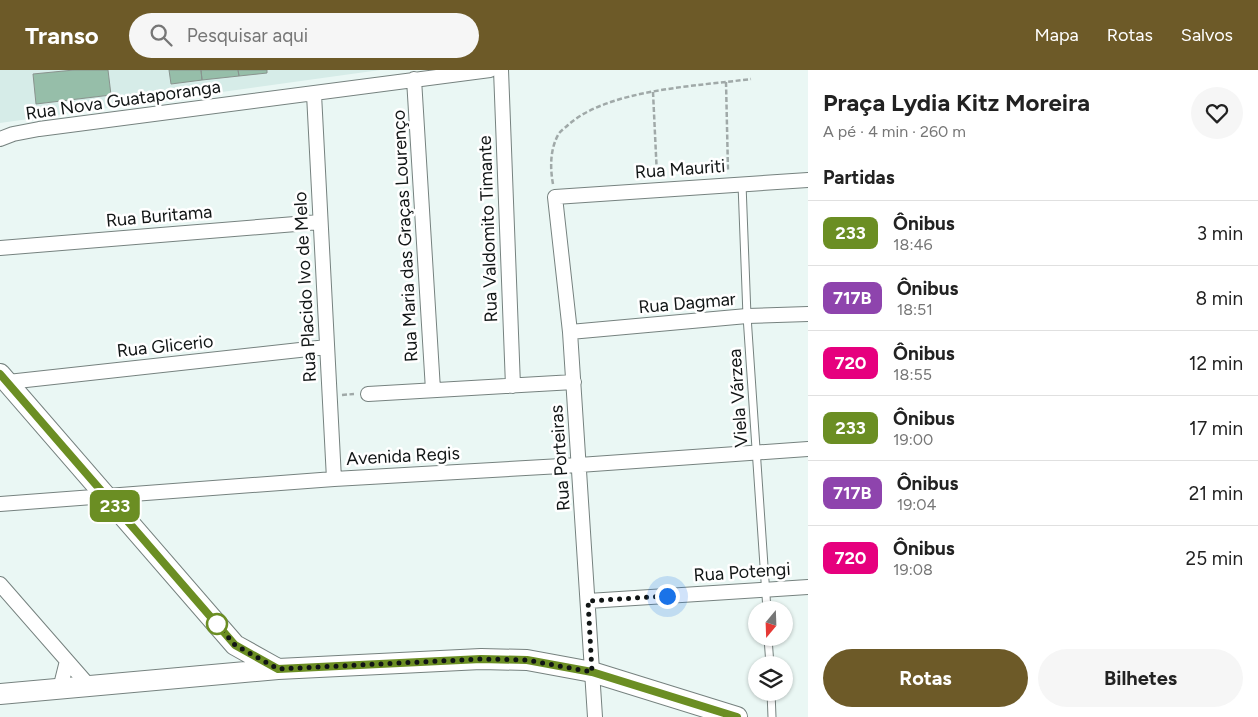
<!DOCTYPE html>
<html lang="pt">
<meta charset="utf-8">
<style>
:root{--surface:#fff;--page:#f6f6f6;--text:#222;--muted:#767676;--line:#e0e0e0;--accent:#6d5a28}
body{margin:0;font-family:Figtree,sans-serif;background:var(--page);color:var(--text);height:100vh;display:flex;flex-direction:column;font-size:19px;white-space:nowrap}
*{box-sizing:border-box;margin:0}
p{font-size:16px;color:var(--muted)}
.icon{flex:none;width:28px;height:28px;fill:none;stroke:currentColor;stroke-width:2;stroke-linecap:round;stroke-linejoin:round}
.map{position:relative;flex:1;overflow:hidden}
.drawer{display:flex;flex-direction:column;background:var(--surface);width:450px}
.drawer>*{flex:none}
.badge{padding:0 10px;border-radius:8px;font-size:18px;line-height:32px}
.needle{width:32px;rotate:199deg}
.tools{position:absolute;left:748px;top:531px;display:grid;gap:10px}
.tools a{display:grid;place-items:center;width:45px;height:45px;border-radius:50%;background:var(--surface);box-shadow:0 1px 4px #0004;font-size:25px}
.you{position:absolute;width:25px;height:25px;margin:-12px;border:4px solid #fff;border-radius:50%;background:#1a73e8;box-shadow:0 0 0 8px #1a73e833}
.map>.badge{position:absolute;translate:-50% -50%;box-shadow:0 0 0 2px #fff}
h2{padding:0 15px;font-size:19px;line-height:45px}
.round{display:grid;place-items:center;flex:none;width:52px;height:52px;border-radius:26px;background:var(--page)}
.head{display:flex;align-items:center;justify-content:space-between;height:85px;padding:0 15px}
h1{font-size:24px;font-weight:700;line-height:38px}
.primary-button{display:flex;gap:10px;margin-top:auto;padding:10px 15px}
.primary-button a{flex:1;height:58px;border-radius:30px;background:var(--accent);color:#fff;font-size:20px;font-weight:700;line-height:58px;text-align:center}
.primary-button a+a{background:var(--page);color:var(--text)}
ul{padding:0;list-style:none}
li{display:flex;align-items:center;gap:15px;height:65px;padding:0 15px;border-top:1px solid var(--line)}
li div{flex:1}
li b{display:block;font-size:19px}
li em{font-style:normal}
li .badge{min-width:55px;font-weight:700;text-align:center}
header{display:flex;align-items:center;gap:30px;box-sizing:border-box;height:70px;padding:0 25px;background:var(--accent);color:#fff}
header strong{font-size:24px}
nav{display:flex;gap:28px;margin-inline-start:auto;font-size:18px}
.search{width:350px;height:45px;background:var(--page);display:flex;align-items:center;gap:12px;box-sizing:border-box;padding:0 18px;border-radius:28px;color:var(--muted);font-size:19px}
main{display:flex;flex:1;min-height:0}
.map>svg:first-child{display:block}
.built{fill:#d6ece8}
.building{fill:#96bea9;stroke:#89938e}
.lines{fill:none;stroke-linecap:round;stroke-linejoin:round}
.lane-casing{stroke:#76827f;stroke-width:9}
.street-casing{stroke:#76827f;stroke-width:16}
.secondary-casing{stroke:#76827f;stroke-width:22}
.path{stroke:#a0a9a8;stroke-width:2.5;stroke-dasharray:5 2.5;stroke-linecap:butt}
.lane{stroke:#fff;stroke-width:7}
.street{stroke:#fff;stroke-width:14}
.secondary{stroke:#fff;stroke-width:20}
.line-casing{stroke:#fff;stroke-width:11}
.line{stroke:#6b8e23;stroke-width:8}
.walk{stroke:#111515;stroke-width:5;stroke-dasharray:0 9}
.stop-dot{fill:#fff;stroke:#6b8e23;stroke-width:2.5}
.labels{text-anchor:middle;stroke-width:5;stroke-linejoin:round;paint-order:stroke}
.street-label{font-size:18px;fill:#111515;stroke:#fff}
</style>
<header>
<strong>Transo</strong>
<div class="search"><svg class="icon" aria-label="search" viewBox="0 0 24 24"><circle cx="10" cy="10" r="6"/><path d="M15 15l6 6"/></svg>Pesquisar aqui</div>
<nav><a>Mapa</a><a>Rotas</a><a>Salvos</a></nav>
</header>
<main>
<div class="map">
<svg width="808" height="647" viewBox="0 0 808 647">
<rect width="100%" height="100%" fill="#eaf7f4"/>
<!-- built -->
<path class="built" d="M0,0h380l-380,53z"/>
<!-- building -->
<path class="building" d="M74,0h34l3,25 -75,9 -3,-30z
M169,0h32l1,10 -31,4z
M201,0h37l1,6 -37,4z
M238,0h29v3l-28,3z"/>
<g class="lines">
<!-- lane casing -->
<g class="lane-casing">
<path id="lane" d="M742,114l5,132 20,294
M768,568l2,27
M771,622l1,25"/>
</g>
<!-- street casing -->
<g class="street-casing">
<path id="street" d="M501,0l12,316
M414,9l19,311
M314,24l20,385
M0,69l13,-5 26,-5 451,-59
M0,178l320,-26
M570,262l177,-16 61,-2
M8,312l319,-35
M368,324l206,-12
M0,434l334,-25 245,-14 229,-16
M0,514l90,103
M588,531l220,-14
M60,619l7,-28
M595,647l-25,-385 -15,-135 253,-17"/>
</g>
<!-- secondary casing -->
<g class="secondary-casing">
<path id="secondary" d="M0,304l235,271 43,24
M0,624l278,-25 203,-10 46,1 65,12 145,45"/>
</g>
<!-- path -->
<path class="path" d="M726,12l2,89
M653,22l4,84
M553,114c-3,-16 -3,-34 5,-49 2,-4 7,-7 10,-10 40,-36 131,-39 183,-46
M342,325l12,-1"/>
<!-- lane -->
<use href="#lane" class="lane"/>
<!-- street -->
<use href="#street" class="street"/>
<!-- secondary -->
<use href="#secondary" class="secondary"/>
</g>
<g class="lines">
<!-- line casing -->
<g class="line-casing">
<path id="line" d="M0,304l235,271 43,24 203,-10 46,1 65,12 145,45"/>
</g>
<!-- line -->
<use href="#line" class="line"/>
<!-- walk -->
<path class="walk" d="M217,554l18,21 43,24 203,-10 46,1 65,12 -4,-71 79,-5"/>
</g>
<!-- markers -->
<circle class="stop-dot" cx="217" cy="554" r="10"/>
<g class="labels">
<!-- street labels -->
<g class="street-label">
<text transform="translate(123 30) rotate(-8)" y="6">Rua Nova Guataporanga</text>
<text transform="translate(680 99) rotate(-4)" y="6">Rua Mauriti</text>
<text transform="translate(159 146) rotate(-5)" y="6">Rua Buritama</text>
<text transform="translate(488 159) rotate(-92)" y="6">Rua Valdomito Timante</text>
<text transform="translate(405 166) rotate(-93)" y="6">Rua Maria das Graças Lourenço</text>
<text transform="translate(305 217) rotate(-93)" y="6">Rua Placido Ivo de Melo</text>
<text transform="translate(687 233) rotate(-5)" y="6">Rua Dagmar</text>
<text transform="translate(165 276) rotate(-6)" y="6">Rua Glicerio</text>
<text transform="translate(738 328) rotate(-94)" y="6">Viela Várzea</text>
<text transform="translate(403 386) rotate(-3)" y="6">Avenida Regis</text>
<text transform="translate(560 388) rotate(-94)" y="6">Rua Porteiras</text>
<text transform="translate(742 502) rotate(-4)" y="6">Rua Potengi</text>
</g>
</g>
</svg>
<div class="tools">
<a><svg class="needle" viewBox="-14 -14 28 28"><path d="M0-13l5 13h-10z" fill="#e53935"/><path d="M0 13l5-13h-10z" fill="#767676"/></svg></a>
<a><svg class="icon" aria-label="layers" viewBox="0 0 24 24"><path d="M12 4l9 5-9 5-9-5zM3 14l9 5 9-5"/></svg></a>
</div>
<div class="you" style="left:667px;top:526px"></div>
<b class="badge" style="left:115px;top:436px;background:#6b8e23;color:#fff">233</b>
</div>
<section class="drawer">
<div class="head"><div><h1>Praça Lydia Kitz Moreira</h1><p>A pé · 4 min · 260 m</p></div><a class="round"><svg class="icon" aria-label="heart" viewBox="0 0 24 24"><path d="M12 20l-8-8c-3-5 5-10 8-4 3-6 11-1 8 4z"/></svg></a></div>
<h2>Partidas</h2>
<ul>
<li><span class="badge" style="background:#6b8e23;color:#fff">233</span><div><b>Ônibus</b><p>18:46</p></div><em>3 min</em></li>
<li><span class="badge" style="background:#8e44ad;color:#fff">717B</span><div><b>Ônibus</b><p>18:51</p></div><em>8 min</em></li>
<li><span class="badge" style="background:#e6007e;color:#fff">720</span><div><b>Ônibus</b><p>18:55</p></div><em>12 min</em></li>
<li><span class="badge" style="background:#6b8e23;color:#fff">233</span><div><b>Ônibus</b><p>19:00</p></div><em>17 min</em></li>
<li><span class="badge" style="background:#8e44ad;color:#fff">717B</span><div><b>Ônibus</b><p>19:04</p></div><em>21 min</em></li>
<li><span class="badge" style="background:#e6007e;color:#fff">720</span><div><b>Ônibus</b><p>19:08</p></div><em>25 min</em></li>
</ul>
<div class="primary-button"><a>Rotas</a><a>Bilhetes</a></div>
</section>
</main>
